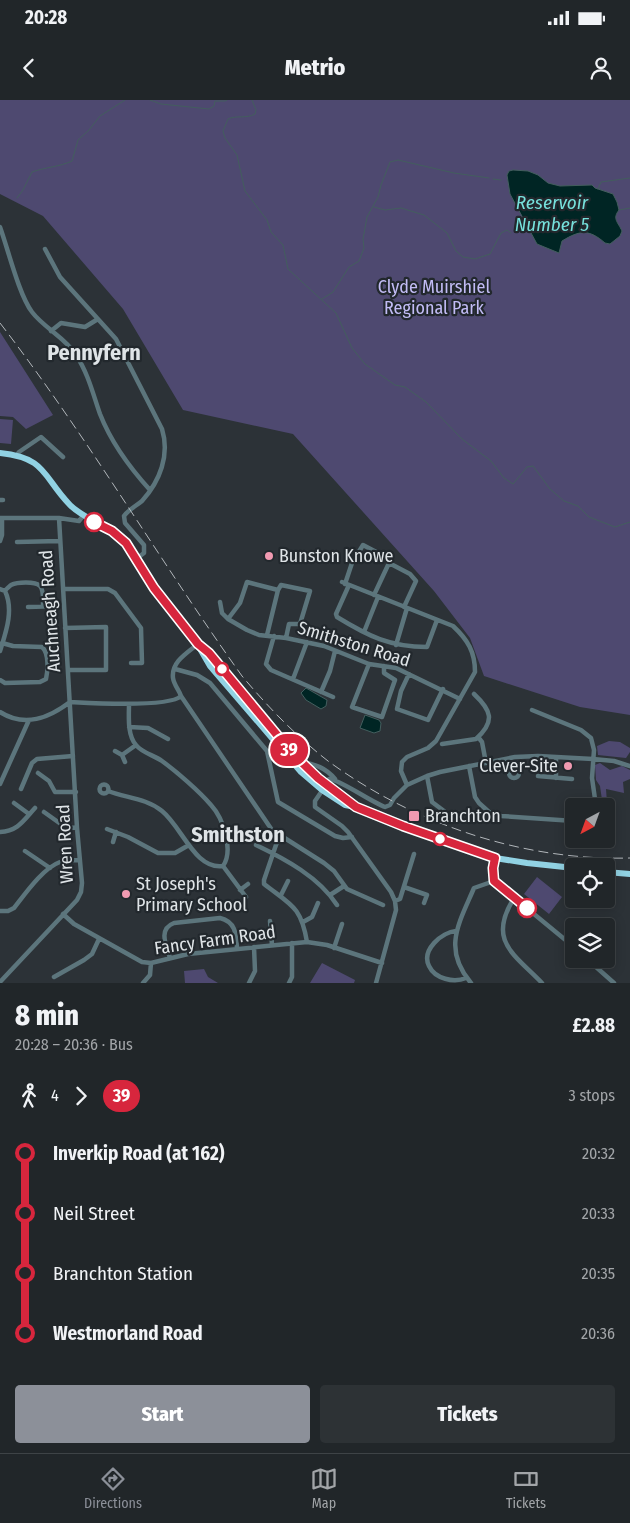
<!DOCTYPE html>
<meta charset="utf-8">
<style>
:root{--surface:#212629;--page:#2d3235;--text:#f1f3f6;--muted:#a2a5a8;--line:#3e4346;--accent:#8c9099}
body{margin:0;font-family:"Fira Sans Condensed",sans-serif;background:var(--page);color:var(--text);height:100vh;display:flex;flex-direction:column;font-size:19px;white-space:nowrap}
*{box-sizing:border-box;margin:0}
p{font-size:16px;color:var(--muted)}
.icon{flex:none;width:28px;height:28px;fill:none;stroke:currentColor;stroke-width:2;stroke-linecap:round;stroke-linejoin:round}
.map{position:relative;height:883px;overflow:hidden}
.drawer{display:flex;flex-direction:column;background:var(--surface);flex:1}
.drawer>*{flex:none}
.badge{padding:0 10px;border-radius:16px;font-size:18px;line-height:32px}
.needle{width:32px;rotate:221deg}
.controls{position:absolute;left:565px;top:698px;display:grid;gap:10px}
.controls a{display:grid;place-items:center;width:50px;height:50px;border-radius:5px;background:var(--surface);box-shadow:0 2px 12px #0003,0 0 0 1px var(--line);font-size:25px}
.map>.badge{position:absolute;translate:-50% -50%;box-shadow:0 0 0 2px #fff}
.legs{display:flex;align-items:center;gap:8px;height:55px;padding:0 15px;font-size:16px}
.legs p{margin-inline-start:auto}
.headline{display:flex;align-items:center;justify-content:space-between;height:85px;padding:0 15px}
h1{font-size:28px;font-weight:800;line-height:38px}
.action{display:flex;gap:10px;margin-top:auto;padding:10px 15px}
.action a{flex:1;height:58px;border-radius:5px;background:var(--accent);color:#fff;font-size:20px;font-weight:800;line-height:58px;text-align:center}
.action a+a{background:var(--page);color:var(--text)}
ul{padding:0 15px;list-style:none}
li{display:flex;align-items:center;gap:18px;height:60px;font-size:19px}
li i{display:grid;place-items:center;width:8px;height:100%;margin:0 6px;background:currentColor}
li i::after{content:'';width:12px;height:12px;margin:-6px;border:4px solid;border-radius:50%;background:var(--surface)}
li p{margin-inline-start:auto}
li:first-child i{background:linear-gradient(#0000 50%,currentColor 0)}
li:last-child i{background:linear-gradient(currentColor 50%,#0000 0)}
.status{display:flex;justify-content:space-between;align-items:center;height:35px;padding:0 25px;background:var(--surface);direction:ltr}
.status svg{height:14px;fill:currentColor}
header{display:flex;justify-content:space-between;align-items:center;height:65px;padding:0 15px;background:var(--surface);font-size:22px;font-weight:800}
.dock{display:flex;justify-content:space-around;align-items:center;height:70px;border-top:1px solid var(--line);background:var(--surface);font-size:14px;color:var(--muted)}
.dock a{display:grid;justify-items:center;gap:2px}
.dock .on{color:var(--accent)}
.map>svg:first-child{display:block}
.green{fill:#4e4970}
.water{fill:#002524;stroke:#435e5e}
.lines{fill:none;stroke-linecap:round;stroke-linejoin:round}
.stream{stroke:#435e5e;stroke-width:1}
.minor{stroke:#5c757c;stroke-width:4.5}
.highway{stroke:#91d2e3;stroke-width:6}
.rail{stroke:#b2b7bb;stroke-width:1;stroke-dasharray:10 5;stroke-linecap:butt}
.line-1-casing{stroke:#fff;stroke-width:11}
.line-1{stroke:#d7263d;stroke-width:8}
.stop-1-dot{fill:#fff;stroke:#d7263d;stroke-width:2.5}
.poi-dot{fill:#f19ab1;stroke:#22282d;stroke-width:2}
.labels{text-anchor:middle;stroke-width:4.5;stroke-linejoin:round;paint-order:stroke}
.park-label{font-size:18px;fill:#c2bcf5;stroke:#22282d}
.poi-label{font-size:18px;fill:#dfe4e7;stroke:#22282d;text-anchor:start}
.street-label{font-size:18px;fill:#dfe4e7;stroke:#22282d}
.water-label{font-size:19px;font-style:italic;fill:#76e1dc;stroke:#22282d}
.district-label{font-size:22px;font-weight:bold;fill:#dfe4e7;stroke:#22282d}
</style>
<div class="status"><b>20:28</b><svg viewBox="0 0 49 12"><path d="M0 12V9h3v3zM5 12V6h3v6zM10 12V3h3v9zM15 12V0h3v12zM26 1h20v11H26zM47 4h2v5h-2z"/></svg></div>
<header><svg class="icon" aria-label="back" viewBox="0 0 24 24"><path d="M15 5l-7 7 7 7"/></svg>Metrio<svg class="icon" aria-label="person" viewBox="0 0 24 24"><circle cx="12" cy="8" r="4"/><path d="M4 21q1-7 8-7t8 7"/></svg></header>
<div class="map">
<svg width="630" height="883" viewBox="0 0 630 883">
<rect width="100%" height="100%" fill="#2c3237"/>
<!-- green -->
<path class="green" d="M0,0h630v615l-50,-8 -96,-31 -14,-38 -36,-47 -141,-157 -110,-24 -60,-101 -80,-93 -43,-22z
M0,232l53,83 -27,14 -13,-12 -13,-1z
M0,319l13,1 -2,24 -11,-1z
M609,641l11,1 10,6v4l-4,6 -28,-3 -1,-9z
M600,663l10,7 12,-4 8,4v9l-7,3 1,11 -18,-4 2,27 -2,1v-11h-6v-5l2,-1 -2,-14 -4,-6 -1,-15z
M537,777l25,20 -13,17 -25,-20z
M322,863l33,17 -1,3h-44z
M204,869l4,8 10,6h-33l-1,-12z"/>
<!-- water -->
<path class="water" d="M513,70l15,1 10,4 10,8 12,3 32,-1 3,3 18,6 4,8 2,8c-7,9 -1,12 3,21l-2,5 -10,8 -5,-1c-16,-14 -25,-13 -43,-2l-3,12 -22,-9 -27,-50 -3,-19 2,-4z
M306,588l21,12 -1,6 -5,3 -15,-9 -5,-7z
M365,615l14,5 2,3 -1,8 -6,2 -14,-5z"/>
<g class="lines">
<!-- stream -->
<path class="stream" d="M150,0l11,4 48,5 5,-3 1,-5h10l2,-1
M252,0l4,10 -1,4c-9,5 -19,1 -27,5l-5,12 2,7 12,17 8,36 22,29 4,12 12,13 5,24 48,44 16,35 13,16 30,21 10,2 21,15 36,37 29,22 13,17 9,6 14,-17 6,-1 17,23 14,12 14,5 11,11 26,10 15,-5
M493,79l8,1
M598,89l3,-7 29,-4
M17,98l6,-8 9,-18c14,-5 27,-5 40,-11l6,-21 11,-10 11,-14 25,-16
M374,107l11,3 16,-2 23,7 23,18 9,18 7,6 12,2 15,-5 11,-21 6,-3 4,3
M619,110l11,-2
M322,199l11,-7 16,-25 10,-6 5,-13 -1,-9 4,-22 11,-20 3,-12 9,-23 8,-2 56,13 35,5"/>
<!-- minor -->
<path class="minor" d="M0,127c8,22 19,68 32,85 12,16 34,26 44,43 12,18 17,39 24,59 11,28 30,54 50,76
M45,149l15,28 56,62 46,90c8,26 -2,52 -20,72 -6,5 -14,9 -18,15l1,7 19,22v8l-8,6
M51,231l10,-8 24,4 13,-8
M17,355l2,-3 22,-15 22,20
M0,400h3
M0,418h59l20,3 4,-5
M0,441l2,-6v-17
M17,442l42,-1
M342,482l111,44c15,14 22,26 22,46l-39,69 -8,7 -21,9 -5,5 -1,9 6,14
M345,484l7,-21 11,-18 19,10 7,8 21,11 6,7 -12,26
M349,485l-13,29 1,3c31,19 53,30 90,30l10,-27
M0,489l5,2c9,19 1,41 -5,60
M63,489h45l7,4 26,35 1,35h-11
M5,491c1,-2 5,-5 6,-6 6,-3 24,-4 29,1 4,4 3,15 3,20
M374,495l15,-32
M220,502l2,11 6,6 19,11 12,5 27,3 38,8 45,18 27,4 64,31
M28,507l31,-1
M228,519l12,-16 7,-21 31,8 3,-5 29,6 -10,33h-11l-3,14
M65,528l41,-1v43h-38
M364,532l14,-35
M267,535l11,-45
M274,536l-8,28 5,6 62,27
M198,544c-11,9 -27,18 -25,34 1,7 6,12 8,18l95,140 7,1 41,26 10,8 13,18 36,16
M396,545l11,-37
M369,564l-17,43 30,10 13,-37 -11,-7v-7
M175,569l22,6 13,8 57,68 11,51 57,34 8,2 9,-1
M409,574l-8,17 -4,18 31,11 15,-31
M293,579l14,-37
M0,580l5,3 35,-1 6,-3c2,-9 3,-26 -4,-32l-29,-1 -11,-3
M321,592l9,-21 5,-20
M70,602c20,1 99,6 111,-6
M532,610l49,20 10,8 3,12 -2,28 4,28
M0,612c25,16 49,6 70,-10
M129,627l19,1 20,11
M478,637l4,5 4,21
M442,644l34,-5c20,-18 15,-29 -2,-45
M115,651l7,4 3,7
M122,655l14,-10
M301,662c14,2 25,6 34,17
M469,666l6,31 4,6 10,9 12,4 73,5
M509 673a5 5 0 1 1 10 0a5 5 0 1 1-10 0Z
M38,673l11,8 6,11h21
M427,676l5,26 20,15
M538,676l34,3
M556,678v-21
M0,684l29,-64
M99.5 689a4.5 4.5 0 1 1 9 0a4.5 4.5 0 1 1-9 0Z
M21,689l11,-26 5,-4 36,-3
M108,691c18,7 38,7 54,20 20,16 33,59 61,55 11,-16 0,-48 -12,-61 -12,-14 -34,-33 -49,-44 -8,-6 -20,-8 -26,-16 -9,-10 -7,-29 -7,-41
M14,703l15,11
M44,712l21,15 12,1
M107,729l21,8 30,16h17l14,-8
M0,732c18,-1 23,-11 35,-24
M276,736l1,6 -13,38v4c27,21 37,22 43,58
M113,742l3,-10
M256,745c29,14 63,32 81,60
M25,751l25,17
M495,758l-2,10 1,13 80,66
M223,766l23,31
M404,787l23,8 -3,8
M240,790l8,-6
M281,795l7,-14
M330,795l14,-9
M514,798c-27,43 0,56 28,85
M395,801l5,-2 14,-45
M0,811h8l6,-3c11,-14 29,-40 46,-46 6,-2 13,-2 20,-2
M63,814l11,10 68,38 9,1 37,-9 119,-12 20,3 55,18
M270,821l2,24
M303,822l9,-5 6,-14
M456,831c-14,1 -35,19 -27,35 6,13 25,17 37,12
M334,848l8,-24
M170,858c-4,-13 -12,-29 4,-35l46,-5c16,4 16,16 17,31
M587,859l27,24
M54,877l30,-17 8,-6 7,-15
M0,882l77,-82 4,-8 1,-9 -5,-55 -18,-310
M143,883l7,-8 1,-12
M249,883l6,-12 -1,-24
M289,883l3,-6v-34
M376,883l20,-73 -1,-9 -4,-9 -43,-60 -6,-6 -27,-19v-6l11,-16 1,-4 2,-2c10,0 42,23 56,28l5,-2 4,-7 13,-13 20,-9 13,-4 75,-15 23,-1 55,3 21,2 16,5
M471,883c-29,-34 -12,-60 3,-95l20,-7"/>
<!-- highway -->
<path class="highway" d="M0,353c47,5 42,23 70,52 16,16 42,21 57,39 10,12 17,28 26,42 14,22 36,51 56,67l83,100 26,25 38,29
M199,547l11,19 91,106 21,18 23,15 11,2 47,20 92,31 32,5 47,5
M606,772l24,2"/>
<!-- rail -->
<path class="rail" d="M0,223c87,113 159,237 242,353 26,31 54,60 86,85 86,63 195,100 302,97"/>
</g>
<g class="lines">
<!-- line-1 casing -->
<g class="line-1-casing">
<path id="line-1" d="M94,422l18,9 14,12 28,45 44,56 11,9 83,100 26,25 38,29 47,19 92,32 -2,10 1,13 33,27"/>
</g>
<!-- line-1 -->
<use href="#line-1" class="line-1"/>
</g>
<!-- markers -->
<g class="stop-1-dot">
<circle cx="94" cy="422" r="9"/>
<circle cx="222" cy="569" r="6"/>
<circle cx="440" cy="739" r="6"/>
<circle cx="527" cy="808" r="9"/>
</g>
<g class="poi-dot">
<circle cx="269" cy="456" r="5"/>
<circle cx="568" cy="666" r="5"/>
<rect x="408" y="710" width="12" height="12" rx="2.5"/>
<circle cx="126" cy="794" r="5"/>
</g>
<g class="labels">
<!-- park labels -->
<g class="park-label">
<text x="434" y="193">Clyde Muirshiel<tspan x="434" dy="21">Regional Park</tspan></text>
</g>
<!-- poi labels -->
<g class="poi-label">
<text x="279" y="462">Bunston Knowe</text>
<text x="558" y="672" text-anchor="end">Clever-Site</text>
<text x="425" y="722">Branchton</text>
<text x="136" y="790">St Joseph's<tspan x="136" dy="21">Primary School</tspan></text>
</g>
<!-- street labels -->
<g class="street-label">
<text transform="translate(50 511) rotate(-94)" y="6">Auchneagh Road</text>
<text transform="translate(354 544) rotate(17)" y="6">Smithston Road</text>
<text transform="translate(65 744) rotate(-93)" y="6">Wren Road</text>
<text transform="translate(215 840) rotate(-8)" y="6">Fancy Farm Road</text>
</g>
<!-- water labels -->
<g class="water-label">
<text x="552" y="109">Reservoir<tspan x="552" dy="22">Number 5</tspan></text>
</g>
<!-- district labels -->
<g class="district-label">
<text x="94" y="260">Pennyfern</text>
<text x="238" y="742">Smithston</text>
</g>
</g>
</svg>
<div class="controls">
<a><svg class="needle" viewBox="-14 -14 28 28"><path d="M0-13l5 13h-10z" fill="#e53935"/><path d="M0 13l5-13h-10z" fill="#a2a5a8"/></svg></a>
<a><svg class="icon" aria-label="locate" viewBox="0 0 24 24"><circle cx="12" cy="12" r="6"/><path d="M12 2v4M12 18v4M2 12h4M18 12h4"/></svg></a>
<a><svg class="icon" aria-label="layers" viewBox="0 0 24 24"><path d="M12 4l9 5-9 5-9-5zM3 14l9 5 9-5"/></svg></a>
</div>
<b class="badge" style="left:289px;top:650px;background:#d7263d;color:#fff">39</b>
</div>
<section class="drawer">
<div class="headline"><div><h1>8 min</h1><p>20:28 – 20:36 · Bus</p></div><b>£2.88</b></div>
<div class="legs"><svg class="icon" aria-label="walk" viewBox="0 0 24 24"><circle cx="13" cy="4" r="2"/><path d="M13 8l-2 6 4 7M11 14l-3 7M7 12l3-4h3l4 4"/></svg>4<svg class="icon" aria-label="forward" viewBox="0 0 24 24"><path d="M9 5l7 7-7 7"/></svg><b class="badge" style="background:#d7263d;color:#fff">39</b><p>3 stops</p></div>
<ul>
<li><i style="color:#d7263d"></i><b>Inverkip Road (at 162)</b><p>20:32</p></li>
<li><i style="color:#d7263d"></i><span>Neil Street</span><p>20:33</p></li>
<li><i style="color:#d7263d"></i><span>Branchton Station</span><p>20:35</p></li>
<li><i style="color:#d7263d"></i><b>Westmorland Road</b><p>20:36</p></li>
</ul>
<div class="action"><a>Start</a><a>Tickets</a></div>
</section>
<nav class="dock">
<a class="on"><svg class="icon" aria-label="directions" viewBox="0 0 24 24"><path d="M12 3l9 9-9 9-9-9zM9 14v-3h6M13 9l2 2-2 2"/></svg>Directions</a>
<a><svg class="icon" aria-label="map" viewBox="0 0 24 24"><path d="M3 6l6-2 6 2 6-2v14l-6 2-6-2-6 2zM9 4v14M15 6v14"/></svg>Map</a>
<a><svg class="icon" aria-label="tickets" viewBox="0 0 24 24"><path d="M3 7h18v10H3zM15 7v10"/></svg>Tickets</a>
</nav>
